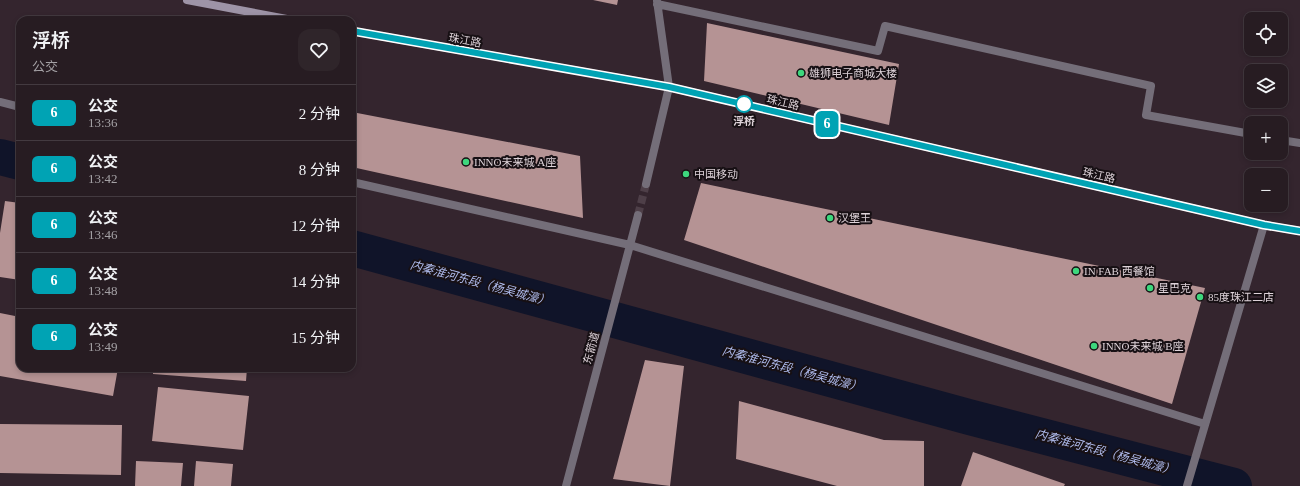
<!DOCTYPE html>
<html lang="zh">
<meta charset="utf-8">
<style>
:root{--surface:#271c22;--page:#2f252a;--text:#f1f3f6;--muted:#a4a1a5;--line:#433a40}
body{margin:0;font-family:"Times New Roman","Noto Sans SC",serif;background:var(--page);color:var(--text);height:100vh;display:flex;flex-direction:column;font-size:15px;white-space:nowrap}
*{box-sizing:border-box;margin:0}
p{font-size:13px;color:var(--muted)}
.icon{flex:none;width:22px;height:22px;fill:none;stroke:currentColor;stroke-width:2;stroke-linecap:round;stroke-linejoin:round}
.map{position:relative;flex:1;overflow:hidden}
.drawer{position:absolute;left:16px;top:16px;width:340px;height:356px;display:flex;flex-direction:column;background:var(--surface);border-radius:12px;box-shadow:0 2px 6px #0003,0 0 0 1px var(--line)}
.drawer>*{flex:none}
.badge{padding:0 8px;border-radius:6px;font-size:14px;line-height:26px}
.buttons{position:absolute;left:1244px;top:12px;display:grid;gap:8px}
.buttons a{display:grid;place-items:center;width:44px;height:44px;border-radius:8px;background:var(--surface);box-shadow:0 2px 6px #0003,0 0 0 1px var(--line);font-size:20px}
.map>.badge{position:absolute;translate:-50% -50%;box-shadow:0 0 0 2px #fff}
.round{display:grid;place-items:center;flex:none;width:42px;height:42px;border-radius:12px;background:var(--page)}
.summary{display:flex;align-items:center;justify-content:space-between;height:68px;padding:0 16px}
h1{font-size:19px;font-weight:600;line-height:30px}
ul{padding:0;list-style:none}
li{display:flex;align-items:center;gap:12px;height:56px;padding:0 16px;border-top:1px solid var(--line)}
li div{flex:1}
li b{display:block;font-size:15px}
li em{font-style:normal}
li .badge{min-width:44px;font-weight:700;text-align:center}
.map>svg:first-child{display:block}
.lines{fill:none;stroke-linecap:round;stroke-linejoin:round}
.river{stroke:#101429;stroke-width:36}
.building{fill:#b59394}
.minor-tunnel{stroke:#4e3f48;stroke-width:8;stroke-dasharray:8 4;stroke-linecap:butt}
.minor{stroke:#746e79;stroke-width:8}
.secondary{stroke:#9e94a7;stroke-width:8}
.line-casing{stroke:#fff;stroke-width:9}
.line{stroke:#00a3b4;stroke-width:6}
.poi-dot{fill:#3dd77d;stroke:#171014;stroke-width:1.5}
.stop-dot{fill:#fff;stroke:#00a3b4;stroke-width:2}
.labels{text-anchor:middle;stroke-width:4;stroke-linejoin:round;paint-order:stroke}
.street-label{font-size:11px;fill:#ded3d9;stroke:#171014}
.poi-label{font-size:11px;fill:#ded3d9;stroke:#171014;text-anchor:start}
.stop-label{font-size:11px;font-weight:bold;fill:#ded3d9;stroke:#171014}
.water-label{font-size:12px;font-style:italic;fill:#b0bcee;stroke:#171014}
</style>
<div class="map">
<svg width="1300" height="486" viewBox="0 0 1300 486">
<rect width="100%" height="100%" fill="#34252e"/>
<g class="lines">
<!-- river -->
<path class="river" d="M0,157l20,5
M352,248l617,169 265,69"/>
</g>
<!-- building -->
<path class="building" d="M593,0h25l-1,5z
M707,23l192,41 -10,61 -185,-44z
M352,112l228,44 3,62 -231,-51z
M701,183l504,105 -33,116 -488,-164z
M5,201l15,2v77l-20,-3v-44z
M0,313l20,4v51h98l-5,28 -113,-20z
M645,360l39,6 -14,120 -57,-7z
M153,368h94l-1,13 -93,-7z
M158,387l91,9 -6,54 -91,-9z
M739,401l145,39 40,1v45h-87l-101,-27z
M0,424l122,1 -1,50 -121,-2z
M973,452l92,32 -1,2h-103z
M136,461l47,2 -2,23h-46z
M196,461l37,3 -2,22h-37z"/>
<g class="lines">
<!-- minor-tunnel -->
<path class="minor-tunnel" d="M638,215l8,-31"/>
<!-- minor -->
<path class="minor" d="M657,4l221,47 7,-25 266,60 -5,29 105,19
M0,102l20,5
M1281,140l19,3
M352,182l278,63 575,179
M646,184l23,-97 -12,-86
M566,486l72,-271
M1187,486l77,-261"/>
<!-- secondary -->
<path class="secondary" d="M187,0l105,20
M352,31l317,56 595,138 36,6"/>
</g>
<g class="lines">
<!-- line casing -->
<g class="line-casing">
<path id="line" d="M352,31l317,56 595,138 36,6"/>
</g>
<!-- line -->
<use href="#line" class="line"/>
</g>
<!-- markers -->
<g class="poi-dot">
<circle cx="801" cy="73" r="4"/>
<circle cx="466" cy="162" r="4"/>
<circle cx="686" cy="174" r="4"/>
<circle cx="830" cy="218" r="4"/>
<circle cx="1076" cy="271" r="4"/>
<circle cx="1150" cy="288" r="4"/>
<circle cx="1200" cy="297" r="4"/>
<circle cx="1094" cy="346" r="4"/>
</g>
<circle class="stop-dot" cx="744" cy="104" r="8"/>
<g class="labels">
<!-- street labels -->
<g class="street-label">
<text transform="translate(465 40) rotate(10)" y="4">珠江路</text>
<text transform="translate(783 102) rotate(13)" y="4">珠江路</text>
<text transform="translate(1099 175) rotate(13)" y="4">珠江路</text>
<text transform="translate(591 348) rotate(-75)" y="4">东箭道</text>
</g>
<!-- poi labels -->
<g class="poi-label">
<text x="809" y="77">雄狮电子商城大楼</text>
<text x="474" y="166">INNO未来城 A座</text>
<text x="694" y="178">中国移动</text>
<text x="838" y="222">汉堡王</text>
<text x="1084" y="275">IN FAB 西餐馆</text>
<text x="1158" y="292">星巴克</text>
<text x="1208" y="301">85度珠江二店</text>
<text x="1102" y="350">INNO未来城 B座</text>
</g>
<!-- stop labels -->
<g class="stop-label">
<text x="744" y="125">浮桥</text>
</g>
<!-- water labels -->
<g class="water-label">
<text transform="translate(480 283) rotate(15)" y="4">内秦淮河东段（杨吴城濠）</text>
<text transform="translate(792 369) rotate(15)" y="4">内秦淮河东段（杨吴城濠）</text>
<text transform="translate(1105 452) rotate(15)" y="4">内秦淮河东段（杨吴城濠）</text>
</g>
</g>
</svg>
<div class="buttons">
<a><svg class="icon" aria-label="locate" viewBox="0 0 24 24"><circle cx="12" cy="12" r="6"/><path d="M12 2v4M12 18v4M2 12h4M18 12h4"/></svg></a>
<a><svg class="icon" aria-label="layers" viewBox="0 0 24 24"><path d="M12 4l9 5-9 5-9-5zM3 14l9 5 9-5"/></svg></a>
<a>+</a>
<a>−</a>
</div>
<b class="badge" style="left:827px;top:124px;background:#00a3b4;color:#fff">6</b>
<section class="drawer">
<div class="summary"><div><h1>浮桥</h1><p>公交</p></div><a class="round"><svg class="icon" aria-label="heart" viewBox="0 0 24 24"><path d="M12 20l-8-8c-3-5 5-10 8-4 3-6 11-1 8 4z"/></svg></a></div>
<ul>
<li><span class="badge" style="background:#00a3b4;color:#fff">6</span><div><b>公交</b><p>13:36</p></div><em>2 分钟</em></li>
<li><span class="badge" style="background:#00a3b4;color:#fff">6</span><div><b>公交</b><p>13:42</p></div><em>8 分钟</em></li>
<li><span class="badge" style="background:#00a3b4;color:#fff">6</span><div><b>公交</b><p>13:46</p></div><em>12 分钟</em></li>
<li><span class="badge" style="background:#00a3b4;color:#fff">6</span><div><b>公交</b><p>13:48</p></div><em>14 分钟</em></li>
<li><span class="badge" style="background:#00a3b4;color:#fff">6</span><div><b>公交</b><p>13:49</p></div><em>15 分钟</em></li>
</ul>
</section>
</div>
